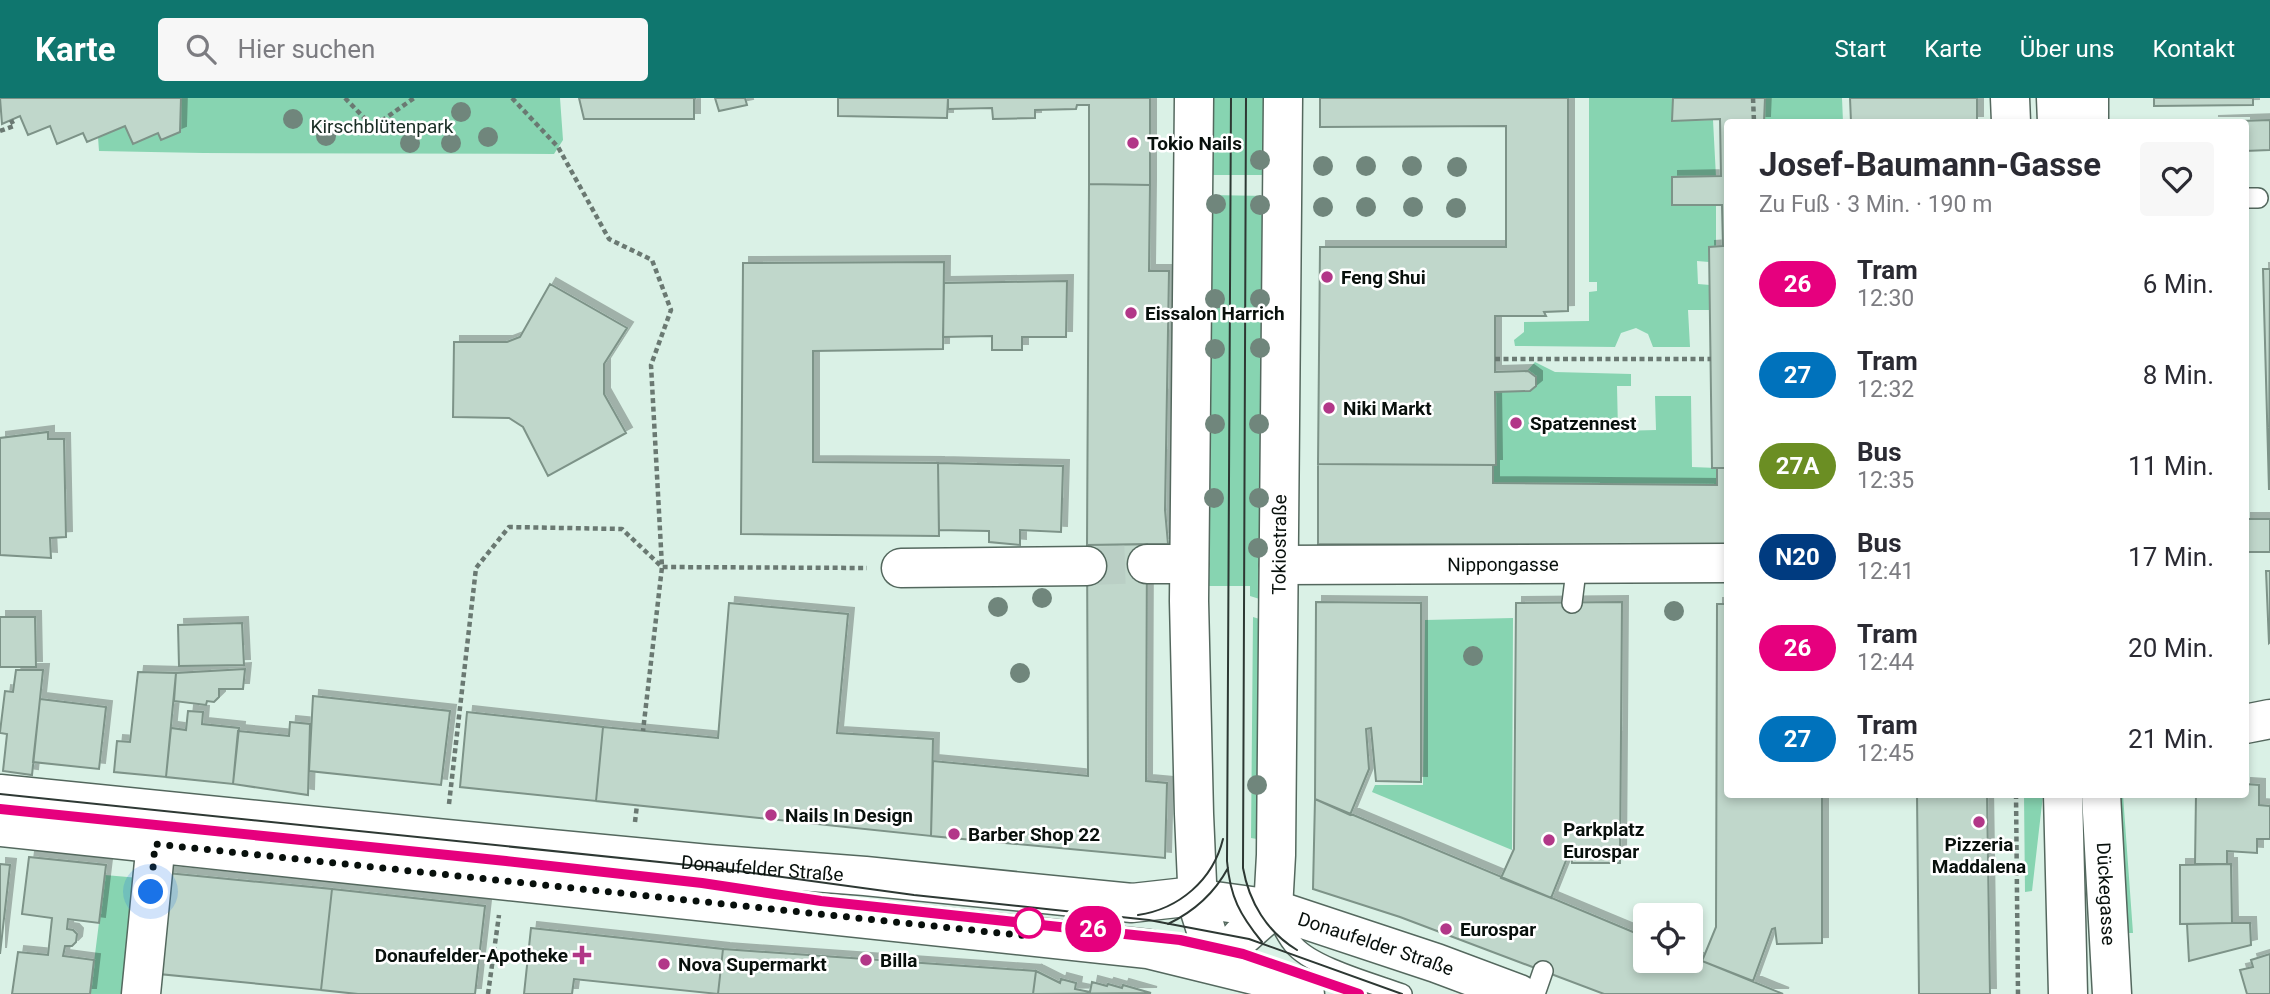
<!DOCTYPE html>
<html lang="de">
<meta charset="utf-8">
<style>
:root{--surface:#fff;--page:#f7f7f7;--text:#2b2b33;--muted:#7c7c81;--accent:#0f766e}
body{margin:0;font-family:Roboto,sans-serif;background:var(--page);color:var(--text);height:100vh;display:flex;flex-direction:column;font-size:26px;white-space:nowrap}
*{box-sizing:border-box;margin:0}
p{font-size:23px;color:var(--muted)}
.icon{flex:none;width:38px;height:38px;fill:none;stroke:currentColor;stroke-width:2;stroke-linecap:round;stroke-linejoin:round}
.map{position:relative;flex:1;overflow:hidden}
.details{position:absolute;left:1724px;top:21px;width:525px;height:679px;display:flex;flex-direction:column;background:var(--surface);border-radius:7px;box-shadow:0 4px 10px #0003}
.details>*{flex:none}
.badge{padding:0 14px;border-radius:23px;font-size:24px;line-height:46px}
.fabs{position:absolute;left:1633px;top:805px;display:grid;gap:14px}
.fabs a{display:grid;place-items:center;width:70px;height:70px;border-radius:7px;background:var(--surface);box-shadow:0 4px 10px #0003;font-size:35px}
.you{position:absolute;width:35px;height:35px;margin:-18px;border:5px solid #fff;border-radius:50%;background:#1a73e8;box-shadow:0 0 0 10px #1a73e833}
.map>.badge{position:absolute;translate:-50% -50%;box-shadow:0 0 0 4px #fff}
.round{display:grid;place-items:center;flex:none;width:74px;height:74px;border-radius:7px;background:var(--page)}
.summary{display:flex;align-items:center;justify-content:space-between;height:119px;padding:0 35px}
h1{font-size:33px;font-weight:700;line-height:52px}
ul{padding:0;list-style:none}
li{display:flex;align-items:center;gap:21px;height:91px;padding:0 35px}
li div{flex:1}
li b{display:block;font-size:26px}
li em{font-style:normal}
li .badge{min-width:77px;font-weight:700;text-align:center}
header{display:flex;align-items:center;gap:42px;box-sizing:border-box;height:98px;padding:0 35px;background:var(--accent);color:#fff}
header strong{font-size:33px}
nav{display:flex;gap:38px;margin-inline-start:auto;font-size:24px}
.search{width:490px;height:63px;background:var(--page);display:flex;align-items:center;gap:18px;box-sizing:border-box;padding:0 24px;border-radius:7px;color:var(--muted);font-size:26px}
.map>svg:first-child{display:block}
.green{fill:#87d4b1}
.building{fill:#c0d7cb;stroke:#7d9388;stroke-width:2;filter:url(#shadow)}
.lines{fill:none;stroke-linecap:round;stroke-linejoin:round}
.street-tunnel{stroke:#bacfc5;stroke-width:38;stroke-dasharray:38 19;stroke-linecap:butt}
.lane-casing{stroke:#54685e;stroke-width:22}
.street-casing{stroke:#54685e;stroke-width:41}
.secondary-casing{stroke:#54685e;stroke-width:41}
.primary-casing{stroke:#54685e;stroke-width:41}
.path{stroke:#6a7972;stroke-width:4.5;stroke-dasharray:5 3.5;stroke-linecap:butt}
.lane{stroke:#fff;stroke-width:19}
.street{stroke:#fff;stroke-width:38}
.secondary{stroke:#fff;stroke-width:38}
.primary{stroke:#fff;stroke-width:38}
.tram{stroke:#2d3833;stroke-width:2}
.tree{fill:#70867c}
.line-casing{stroke:#fff;stroke-width:16}
.line{stroke:#e6007e;stroke-width:10}
.walk{stroke:#08100c;stroke-width:7;stroke-dasharray:0 12.6}
.poi-dot{fill:#b23788;stroke:#fff;stroke-width:2.5}
.stop-dot{fill:#fff;stroke:#e6007e;stroke-width:3.5}
.labels{text-anchor:middle;stroke-width:5;stroke-linejoin:round;paint-order:stroke}
.park-label{font-size:19px;fill:#1a2e25;stroke:#fff}
.poi-label{font-size:19px;font-weight:bold;fill:#08100c;stroke:#fff;text-anchor:start}
.street-label{font-size:19px;fill:#08100c;stroke:#fff}
</style>
<header>
<strong>Karte</strong>
<div class="search"><svg class="icon" aria-label="search" viewBox="0 0 24 24"><circle cx="10" cy="10" r="6"/><path d="M15 15l6 6"/></svg>Hier suchen</div>
<nav><a>Start</a><a>Karte</a><a>Über uns</a><a>Kontakt</a></nav>
</header>
<div class="map">
<svg width="2270" height="896" viewBox="0 0 2270 896">
<defs>
<filter id="shadow"><feDropShadow dx="6" dy="-6" stdDeviation="0" flood-color="#0004"/></filter>
</defs>
<rect width="100%" height="100%" fill="#daf1e6"/>
<!-- green -->
<path class="green" d="M181,0h379l3,42 -9,14 -351,-1 -104,-2 -1,-14 27,-11 33,7 3,7 19,-8z
M1209,0h58l1,77h-59z
M1589,0h84v23l40,-1 3,57 -44,1v27h44v41l-7,1v15l-12,-1 1,23 12,1v25h-22l2,37h-37l-5,-13 -12,-6 -15,5 -6,14 -100,-1 -1,-6 10,-8v-10l65,-1v-29l8,-1v-9h-8z
M1765,0h77l1,24h-79z
M1210,97l57,1 -1,405 -16,-5v-10h-44z
M1535,264l20,10 76,2v12h-14l1,45 38,-1 -1,-34h36l1,71 25,1v17l-224,-2v-18l-63,-1 65,-92 32,-1z
M1253,519l13,4 -3,219 -12,-2z
M1513,520l-1,232 -140,-58 3,-7h48l2,-165z
M2024,697h19l-11,96 -7,1z
M2112,697h11l10,138h-11z
M105,777l34,3 -14,116h-35z"/>
<!-- building -->
<path class="building" d="M0,0h181l-1,34 -19,8 -3,-7 -25,11 -8,-18 -38,16 -4,-9 -26,11 -7,-18 -22,9 -8,-19 -18,8z
M579,0h117l-2,1v20h-110z
M715,0h30l2,7 -28,6z
M838,0h110l-1,20 -109,-2z
M948,0h202v87l-61,-1v-79h-12l-1,4 -41,1v8l-42,1 -1,-11 -44,1z
M1320,0h248v213l-24,1 2,4h-51v56l33,-1 8,6v9l-6,5 -35,1 1,73 -178,-1 2,-217h186v-121l-186,1z
M1673,0h92l-1,24h-37v124h-4l-1,-41h-50v-28l49,-1 -1,-57 -48,2z
M1850,0h127v24h-126z
M2154,0h99v7l-99,1z
M2270,22v30l-25,1v-29h-33z
M1089,86l61,1 -1,86h20l-4,239 3,34 -81,1z
M1723,148h4v222h-15l-3,-221z
M944,164l-1,87 -130,2v111l125,1 1,73 -198,-2 2,-271z
M2263,171h7l-1,221z
M1067,183l-1,56h-44v13h-30v-14l-49,1 1,-54z
M550,186l77,44 -23,36v30l22,39 -78,43 -25,-49 -14,-9 -56,-1 1,-75h53l13,-5z
M48,334v7h16l2,98 -16,1 1,20 -51,-3v-117z
M938,365l125,3 -2,66 -41,-2v15l-31,-3v-11l-50,-1z
M1318,366l175,1v18l224,2v-17h10v77l-409,-1z
M2245,421h25v33h-25z
M1147,446l-1,237 21,2 -2,75 -234,-22 2,-75 155,15 -1,-231z
M2266,473h4v71l-1,1z
M1316,504l105,1v179l-45,-1 -5,-53 -5,1 3,40 -19,46 -35,-16z
M1622,504l-2,261h-48l-1,-15 -20,50 -50,-20 13,-29 2,-246z
M729,505l119,11 -11,119 96,6 -2,97 -335,-35 7,-74 115,11z
M1717,506h10v190h95v149l-45,1 -2,-16 -3,1 -19,52 -51,-20 14,-34z
M0,519h35l1,50h-36z
M242,525l2,42 -65,1 -1,-41z
M245,571l-2,20h-24v8l-5,5 -7,-1 -1,4 -32,-4 2,-28z
M16,572h27l-11,105 -29,-4 4,-37 -7,-1v-1l5,-41 8,1z
M138,574l38,1 -10,104 -52,-5 3,-31 13,1z
M313,598l137,15 -9,74 -132,-14z
M40,601l66,8 -7,62 -66,-7z
M188,613l15,1 -1,12 37,4 -6,56 -67,-7 5,-49 15,2z
M467,614l136,15 -7,74 -136,-14z
M290,624l20,2 -2,71 -75,-11 5,-53 51,5z
M2245,686l14,1v20l11,1v33h-13v14l-30,-2v13h-32l1,-70h49z
M1917,696h70l3,200h-71z
M1315,701l330,138v24h45v-5l93,38h-179l-204,-77 -87,-28z
M29,759l77,8 -7,58 -31,-4 -1,10 6,1 4,4 -1,8 -4,4h-7l-2,10 31,4 -4,34h-78l6,-42 30,3 4,-37 -30,-4z
M0,766l10,1 -10,89z
M2231,766l1,59 -52,1v-59z
M167,775l165,16 -11,101 -162,-16z
M332,791l153,17 -10,88h-117l-37,-4z
M2232,825h18l1,22 -62,16 -2,-37z
M531,830l192,21 -5,45 -144,-15 -2,15h-48z
M723,851l313,22 -3,23h-315z
M2270,856v40h-23l-7,-24 13,-3 -2,-7z
M1036,873l24,12 1,-4 15,4 -1,6 15,3 2,-10 15,4 1,-2 14,4 1,-3 28,8 -118,1z"/>
<g class="lines">
<!-- street-tunnel -->
<path class="street-tunnel" d="M1087,468l60,-2"/>
<!-- lane casing -->
<g class="lane-casing">
<path id="lane" d="M2245,100h13
M1572,505l5,-40
M1274,813c6,11 11,23 19,33 18,23 82,40 109,50
M1535,896l8,-23"/>
</g>
<!-- street casing -->
<g class="street-casing">
<g id="street">
<path d="M1194,0l-5,503 5,213 4,91 19,60"/>
<path d="M2010,0l1,24"/>
<path d="M1147,466h42"/>
<path id="s1" d="M1279,467l448,-2"/>
<path d="M901,470l186,-2"/>
<path d="M2245,626l25,-5"/>
<path id="s2" d="M1217,867l24,-28 32,-28 3,-54 7,-757"/>
<path d="M141,896l18,-183"/>
</g>
</g>
<!-- secondary casing -->
<g class="secondary-casing">
<g id="secondary">
<path id="s3" d="M0,696l446,45 262,25 157,12 267,27 54,-6 87,12 163,54 83,31"/>
<path d="M0,729l1148,122 118,29 39,16"/>
</g>
</g>
<!-- primary casing -->
<g class="primary-casing">
<g id="primary">
<path d="M2056,0l1,24"/>
<path d="M2089,0v24"/>
<path d="M2063,696l5,200"/>
<path id="s4" d="M2101,696l11,200"/>
</g>
</g>
<!-- path -->
<path class="path" d="M345,0l28,29 41,-29
M512,0l46,49 51,92 43,21 19,50 -20,55 11,202 -19,164
M1753,0l1,24
M0,33l14,-5 -3,-6
M1495,261h216
M2016,696l2,200
M449,706l27,-236 33,-41 113,2 40,38 205,1
M635,724l2,-17
M488,896l11,-79"/>
<!-- lane -->
<use href="#lane" class="lane"/>
<!-- street -->
<use href="#street" class="street"/>
<!-- secondary -->
<use href="#secondary" class="secondary"/>
<!-- primary -->
<use href="#primary" class="primary"/>
<!-- tram -->
<path class="tram" d="M1231,0l-4,763c3,36 13,54 35,81
M1246,0l-3,770c6,34 24,64 54,82
M0,696l708,73 206,28 235,25 100,19 153,55
M0,711l506,52 196,22 119,18 359,39 63,14 116,40
M1138,817c41,-6 75,-35 85,-76
M1168,826c27,-13 46,-30 60,-56"/>
</g>
<!-- trees -->
<g class="tree">
<circle cx="461" cy="14" r="10"/>
<circle cx="293" cy="21" r="10"/>
<circle cx="326" cy="38" r="10"/>
<circle cx="488" cy="39" r="10"/>
<circle cx="410" cy="45" r="10"/>
<circle cx="451" cy="45" r="10"/>
<circle cx="1260" cy="62" r="10"/>
<circle cx="1323" cy="68" r="10"/>
<circle cx="1366" cy="68" r="10"/>
<circle cx="1412" cy="68" r="10"/>
<circle cx="1457" cy="69" r="10"/>
<circle cx="1216" cy="106" r="10"/>
<circle cx="1260" cy="107" r="10"/>
<circle cx="1323" cy="109" r="10"/>
<circle cx="1366" cy="109" r="10"/>
<circle cx="1413" cy="109" r="10"/>
<circle cx="1456" cy="110" r="10"/>
<circle cx="1215" cy="201" r="10"/>
<circle cx="1260" cy="201" r="10"/>
<circle cx="1260" cy="250" r="10"/>
<circle cx="1215" cy="251" r="10"/>
<circle cx="1215" cy="326" r="10"/>
<circle cx="1259" cy="326" r="10"/>
<circle cx="1214" cy="400" r="10"/>
<circle cx="1259" cy="400" r="10"/>
<circle cx="1258" cy="450" r="10"/>
<circle cx="1042" cy="500" r="10"/>
<circle cx="998" cy="509" r="10"/>
<circle cx="1674" cy="513" r="10"/>
<circle cx="1473" cy="558" r="10"/>
<circle cx="1020" cy="575" r="10"/>
<circle cx="1257" cy="687" r="10"/>
</g>
<g class="lines">
<!-- line casing -->
<g class="line-casing">
<path id="line" d="M0,711l506,52 196,22 119,18 359,39 63,14 116,40"/>
</g>
<!-- line -->
<use href="#line" class="line"/>
<!-- walk -->
<path class="walk" d="M151,794l4,-48 873,92 1,-13"/>
</g>
<!-- markers -->
<g class="poi-dot">
<circle cx="1133" cy="45" r="7"/>
<circle cx="1327" cy="179" r="7"/>
<circle cx="1131" cy="215" r="7"/>
<circle cx="1329" cy="310" r="7"/>
<circle cx="1516" cy="325" r="7"/>
<circle cx="771" cy="717" r="7"/>
<circle cx="1979" cy="724" r="7"/>
<circle cx="954" cy="736" r="7"/>
<circle cx="1549" cy="742" r="7"/>
<circle cx="1446" cy="831" r="7"/>
<path d="M578.5 846.5h7v7h7v7h-7v7h-7v-7h-7v-7h7z"/>
<circle cx="866" cy="862" r="7"/>
<circle cx="664" cy="866" r="7"/>
</g>
<circle class="stop-dot" cx="1029" cy="825" r="14"/>
<g class="labels">
<!-- park labels -->
<g class="park-label">
<text x="382" y="35">Kirschblütenpark</text>
</g>
<!-- poi labels -->
<g class="poi-label">
<text x="1147" y="52">Tokio Nails</text>
<text x="1341" y="186">Feng Shui</text>
<text x="1145" y="222">Eissalon Harrich</text>
<text x="1343" y="317">Niki Markt</text>
<text x="1530" y="332">Spatzennest</text>
<text x="785" y="724">Nails In Design</text>
<text x="1563" y="738">Parkplatz<tspan x="1563" dy="22">Eurospar</tspan></text>
<text x="968" y="743">Barber Shop 22</text>
<text x="1979" y="753" text-anchor="middle">Pizzeria<tspan x="1979" dy="22">Maddalena</tspan></text>
<text x="1460" y="838">Eurospar</text>
<text x="568" y="864" text-anchor="end">Donaufelder-Apotheke</text>
<text x="880" y="869">Billa</text>
<text x="678" y="873">Nova Supermarkt</text>
</g>
<!-- street labels -->
<g class="street-label">
<text dy="7" stroke="none"><textPath href="#s2" startOffset="444">Tokiostraße</textPath></text>
<text dy="7" stroke="none"><textPath href="#s1" startOffset="224">Nippongasse</textPath></text>
<text dy="7" stroke="none"><textPath href="#s3" startOffset="766">Donaufelder Straße</textPath></text>
<text dy="7" stroke="none"><textPath href="#s4" startOffset="100">Dückegasse</textPath></text>
<text dy="7" stroke="none"><textPath href="#s3" startOffset="1388">Donaufelder Straße</textPath></text>
</g>
</g>
</svg>
<div class="fabs">
<a><svg class="icon" aria-label="locate" viewBox="0 0 24 24"><circle cx="12" cy="12" r="6"/><path d="M12 2v4M12 18v4M2 12h4M18 12h4"/></svg></a>
</div>
<div class="you" style="left:151px;top:794px"></div>
<b class="badge" style="left:1093px;top:831px;background:#e6007e;color:#fff">26</b>
<section class="details">
<div class="summary"><div><h1>Josef-Baumann-Gasse</h1><p>Zu Fuß · 3 Min. · 190 m</p></div><a class="round"><svg class="icon" aria-label="heart" viewBox="0 0 24 24"><path d="M12 20l-8-8c-3-5 5-10 8-4 3-6 11-1 8 4z"/></svg></a></div>
<ul>
<li><span class="badge" style="background:#e6007e;color:#fff">26</span><div><b>Tram</b><p>12:30</p></div><em>6 Min.</em></li>
<li><span class="badge" style="background:#0072bc;color:#fff">27</span><div><b>Tram</b><p>12:32</p></div><em>8 Min.</em></li>
<li><span class="badge" style="background:#6b8e23;color:#fff">27A</span><div><b>Bus</b><p>12:35</p></div><em>11 Min.</em></li>
<li><span class="badge" style="background:#003b80;color:#fff">N20</span><div><b>Bus</b><p>12:41</p></div><em>17 Min.</em></li>
<li><span class="badge" style="background:#e6007e;color:#fff">26</span><div><b>Tram</b><p>12:44</p></div><em>20 Min.</em></li>
<li><span class="badge" style="background:#0072bc;color:#fff">27</span><div><b>Tram</b><p>12:45</p></div><em>21 Min.</em></li>
</ul>
</section>
</div>
